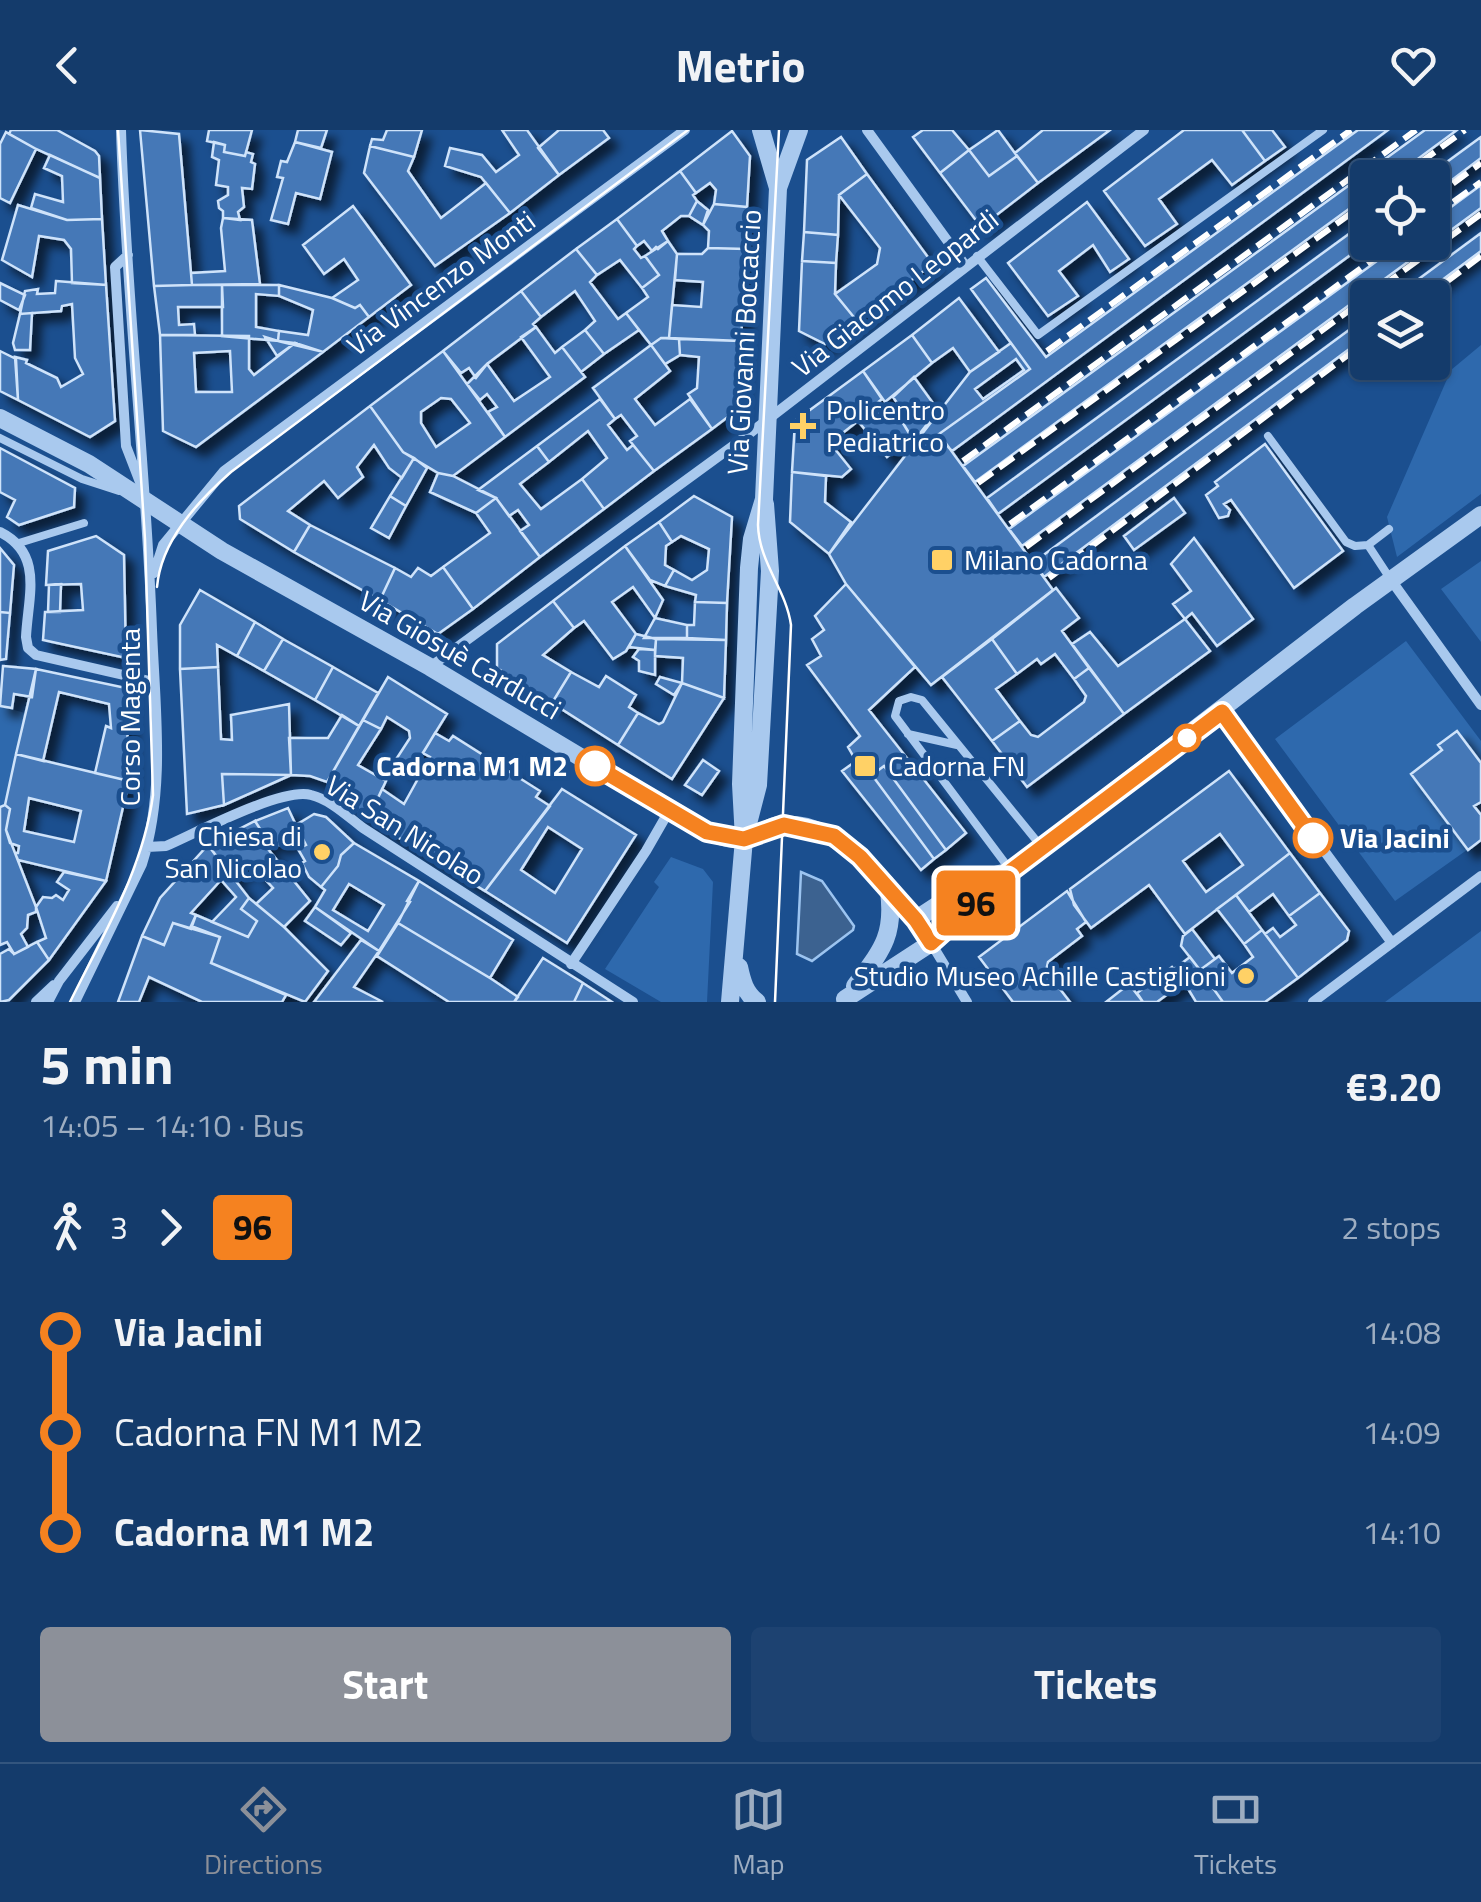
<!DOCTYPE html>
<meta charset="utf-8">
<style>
:root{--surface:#143b6b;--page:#1d4271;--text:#f1f3f6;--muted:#9dadc1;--line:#33557e;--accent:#8c9099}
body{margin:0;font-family:"Titillium Web",sans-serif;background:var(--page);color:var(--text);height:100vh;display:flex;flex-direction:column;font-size:38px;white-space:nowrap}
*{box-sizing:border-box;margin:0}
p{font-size:32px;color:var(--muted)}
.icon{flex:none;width:55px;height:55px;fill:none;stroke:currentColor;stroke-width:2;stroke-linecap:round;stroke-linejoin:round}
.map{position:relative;height:872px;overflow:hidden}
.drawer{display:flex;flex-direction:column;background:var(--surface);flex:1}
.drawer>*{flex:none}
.badge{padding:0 20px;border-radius:8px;font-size:35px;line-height:65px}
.controls{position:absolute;left:1350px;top:30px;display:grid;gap:20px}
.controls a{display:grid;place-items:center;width:100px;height:100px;border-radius:10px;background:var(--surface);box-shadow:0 2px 8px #0004,0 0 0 2px var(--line);font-size:50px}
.map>.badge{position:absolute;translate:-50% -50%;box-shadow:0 0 0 5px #fff}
.legs{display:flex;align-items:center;gap:15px;height:110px;padding:0 40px;font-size:32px}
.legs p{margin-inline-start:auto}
.overview{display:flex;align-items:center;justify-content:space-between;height:170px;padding:0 40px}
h1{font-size:55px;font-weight:700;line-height:75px}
.primary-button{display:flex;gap:20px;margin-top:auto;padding:20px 40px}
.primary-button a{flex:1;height:115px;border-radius:10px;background:var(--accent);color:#fff;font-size:40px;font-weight:700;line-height:115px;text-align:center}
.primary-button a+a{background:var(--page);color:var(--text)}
ul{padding:0 40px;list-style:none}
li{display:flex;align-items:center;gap:35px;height:100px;font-size:38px}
li i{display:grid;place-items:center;width:15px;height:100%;margin:0 12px;background:currentColor}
li i::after{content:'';width:25px;height:25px;margin:-12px;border:8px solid;border-radius:50%;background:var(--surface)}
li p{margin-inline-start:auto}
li:first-child i{background:linear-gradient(#0000 50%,currentColor 0)}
li:last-child i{background:linear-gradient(currentColor 50%,#0000 0)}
header{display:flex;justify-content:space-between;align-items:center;height:130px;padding:0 40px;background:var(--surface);font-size:45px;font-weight:700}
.tab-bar{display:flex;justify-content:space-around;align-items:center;height:140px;border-top:2px solid var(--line);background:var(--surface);font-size:28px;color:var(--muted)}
.tab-bar a{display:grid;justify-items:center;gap:5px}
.tab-bar .selected{color:var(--accent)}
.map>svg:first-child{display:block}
.green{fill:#2e69ad}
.water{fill:#3c6290;stroke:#9cc4f0;stroke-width:2.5}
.building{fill:#4478b7;stroke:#cfe3fa;stroke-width:2.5;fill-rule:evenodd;filter:url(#shadow)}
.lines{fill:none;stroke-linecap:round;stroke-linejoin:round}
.service{stroke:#a9c9ee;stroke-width:8}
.minor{stroke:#a9c9ee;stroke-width:10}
.tertiary{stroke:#a9c9ee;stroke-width:18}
.tram{stroke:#fff;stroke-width:2.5}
.rail{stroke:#fff;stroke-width:6;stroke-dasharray:18 8;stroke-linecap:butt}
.line-1-casing{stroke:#fff;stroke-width:22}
.line-1{stroke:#f58220;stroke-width:15}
.poi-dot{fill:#ffd166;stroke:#1b4f8f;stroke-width:4}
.stop-1-dot{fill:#fff;stroke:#f58220;stroke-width:5}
.labels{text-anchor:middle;stroke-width:9;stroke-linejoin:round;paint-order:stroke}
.street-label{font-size:28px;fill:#fff;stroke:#1b4f8f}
.poi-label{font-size:28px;fill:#fff;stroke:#1b4f8f;text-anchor:start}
.stop-label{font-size:28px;font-weight:bold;fill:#fff;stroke:#1b4f8f;text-anchor:end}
</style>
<header><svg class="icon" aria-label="back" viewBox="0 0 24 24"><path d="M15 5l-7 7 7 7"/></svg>Metrio<svg class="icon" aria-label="heart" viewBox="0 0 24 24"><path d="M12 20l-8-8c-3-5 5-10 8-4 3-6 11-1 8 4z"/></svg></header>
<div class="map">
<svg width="1481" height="872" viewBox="0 0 1481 872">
<defs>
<filter id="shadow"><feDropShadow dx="9" dy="9" stdDeviation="5" flood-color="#0009"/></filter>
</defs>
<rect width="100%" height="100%" fill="#1b4f8f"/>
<!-- green -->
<path class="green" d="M1481,215v149l-84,63 -10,-40 64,-147z
M1481,431v81l-40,-53z
M1406,511l75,100v99l-86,61 -120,-162z
M0,576l25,7 -20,92 -5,2z
M671,727l32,12 10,13 -6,120h-46l-56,-33 54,-82 -5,-5z
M1481,801v71h-96z"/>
<!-- water -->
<path class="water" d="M801,742l21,9 32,45 -1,4 -41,31 -15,-7z"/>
<!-- building -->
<path class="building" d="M11,0h46l38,21 4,5 1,22 -64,-29 -27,-15z
M140,0l39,4 13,151 -38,1z
M209,0h43l-7,26 -21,-4 1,-7 -18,-4z
M298,0h29l-6,18 -26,-6z
M387,0h35l-8,27 -44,-11 2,-7 11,1z
M502,0h25l32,45 -49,38 -29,-36 -36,-11 5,-18 32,7 14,17 23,-17z
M559,0h44l6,8 -50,37 -21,-27z
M923,0h29l17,20 -29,23 -27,-36z
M998,0l19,26 -28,20 -20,-26z
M1043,0h67l-72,53 -23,-30z
M1184,0h58l23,31 -33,24 -20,-25 -53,39 18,25 -32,22 -41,-55z
M1242,0h30l13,17 -20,14z
M1358,0h30l-436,321 -3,-3 -10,-14 91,-65 -59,-80 15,-11 60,79z
M1425,0h32l-65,48h-24v17l-393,287 -12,-16z
M732,1l18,25 -3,51 -33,-3 2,-14 -6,-7 -14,10 -16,-22z
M6,2l30,17 -26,54 -10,-5v-54z
M841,7l26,37 -28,21 -1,40 -34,-3 3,-72z
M1481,7v21l-49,37v-17h-7z
M214,12l11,3 -1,7 21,4 1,-4 7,2 -2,8 4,2 -3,25 -10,-1 2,19 -6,5 2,8 -17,-2v-7l-4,-3 -1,-7 10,-6v-8l-12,-2 3,-25 -7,-3z
M295,12l37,10 -12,47 -24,-6 -8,31 -17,-4 12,-42 -6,-1 4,-16 6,1z
M370,16l44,11 -6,14 33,47 45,-35 24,30 -75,53 -71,-93z
M969,20l20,26 28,-20 21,27 -57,44 -41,-54z
M50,25l50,23 2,41 -35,1 -36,-12 4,-14 28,8 -1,-26 -18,-8z
M680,41l16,22 -3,2 4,6 -8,15h-8l-19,15 6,10 -10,8 -2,-2 -4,4 -8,-10 -7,5 -20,-27z
M867,44l66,90 -76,57 -22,-27 42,-30 3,-16 -41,-53z
M1481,55v23l-459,338 -13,-17 394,-287h29v-21z
M697,71l11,9 -5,15 -14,-9z
M1087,72l42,57 -19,13 -17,-27 -34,26 19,25 -30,20 -40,-53z
M714,74l33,3 -1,42 -38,-1 1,-17 -6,-6z
M18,75l49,15 35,-1 4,66 -34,-2 -1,-34 -7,-9 -25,-4 -7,41 -30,-17z
M353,76l58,79 -42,32 -9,-12 -5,3 -23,-10 26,-18 -14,-21 -20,15 -21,-29z
M223,88l29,2 8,64 -68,1 -1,-12 34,-2 -4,-43z
M617,89l20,27 -3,3 7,9 4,-2 14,19 -17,13 -22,-28 -23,15 -21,-26z
M1368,90v22l-370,272 -11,-16z
M804,102l34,3 -2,28 -34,-2z
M1481,103v18l-63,47h-25z
M668,111l9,13 -8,84h-8l-10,7 -25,-32 22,-16 -6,-9 17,-13 -14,-19z
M708,118l38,1 -5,92 -72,-3 3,-33 29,2 2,-25 -28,-2 2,-26h25z
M576,119l21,26 -7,7 28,37 8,-6 13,17 -35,24 -19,-24 10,-9 -20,-30 -34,26 -20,-26z
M802,131l34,2 -1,31 22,27 -32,23 -26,-13z
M56,151l50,4 9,136 -25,16 -72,-37 -3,-43 12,3 -1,3 31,15 4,9 22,-13 -8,-16 -3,-54 -10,2 -1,5 -41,3 5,-23 13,-2 -1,5 18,-1z
M0,153l25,12 -6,15 -19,-10z
M192,155h30l1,22h-45l1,18 15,-1 1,11h-35l-6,-49z
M222,155h57v11l-23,-2v33l23,4 -1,10 -56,-5z
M279,155l53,13 23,10 5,-3 9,12 -46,35 -45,-11 1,-10 29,4 5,-25 -34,-14z
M521,161l20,26 -8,7 3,3 -49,37 -11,14 -7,-10 -8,5 -18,-22z
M959,168l40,54 -29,20 -17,-24 -21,15 -20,-28z
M32,183l-2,37h-15l-2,-7 7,-29z
M1368,186v19l-324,242 -10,-15z
M536,197l19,26 7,-6 23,30 -80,60 -17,-25 9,-5 -10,-13 -7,6 -13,-16 20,-20 27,37 36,-24 -29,-40z
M585,200l19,24 -23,18 -19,-25z
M160,205l89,1v33l5,6 41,-32 28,9 -127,95 -33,-16zM230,221l2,41h-36l-2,-39z
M912,205l20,28 -47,39 -22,-31z
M265,207l13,4 17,2 -18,13z
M661,208l18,1 1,16 -15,9 -14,-19z
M679,209l62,2 -4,69 -25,19 -24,-35 9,-6 2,-31 -19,-2z
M1011,213l19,26 -91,65 114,156 -122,95 -85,-101 -17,-30 141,-182z
M651,215l19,26 -35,28 20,26 35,-26 22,30 -58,42 -24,-30 7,-5 -16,-21 -6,4 -22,-31z
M0,221l16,8 2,41 -18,-9z
M443,221l62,86 -52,39 -15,-3 -35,-21 -33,-46zM441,268l10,1 19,24 -34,24 -15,-24v-11z
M1016,229l8,11 -41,29 -8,-10z
M863,241l19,28 -5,4 11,19 10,-7 14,23 -25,19 -29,-36 -28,22 21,26 -9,8 -50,-5 3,-51z
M914,247l24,33 -24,31 -16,-26 5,-3 -10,-15z
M600,269l15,20 -7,6 19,25 6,-5 21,26 -50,38 -22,-30 25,-21 -19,-27 -39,31 -12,-16z
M370,276l33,46 11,6 -12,20 -13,-10 -15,-23 -17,22 6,10 -25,21 -14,-17 -36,30 22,14 -16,27 -54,-33 -1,-13z
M1265,314l78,107 -49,37 -63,-88 -7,4 6,6 -2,6 -9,2 -13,-23 12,-9 -3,-4z
M537,316l12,16 -29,22 21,25 41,-30 22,30 -64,48 -20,-26 9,-6 -11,-15 -9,6 -13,-18 -18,-8z
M0,318l75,40 -1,19 -55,18 -12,-8 8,-17 -15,-8z
M414,328l13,10 -21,38 -16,-10z
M792,342l34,4 -1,26 26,20 -22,32 -39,-32z
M438,343l15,3 43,22 -20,15 -46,-21z
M390,366l16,10 -17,32 -18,-10z
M694,366l38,21 -5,86 -32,-1 1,-7 -31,-9 9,-16 18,10 15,-10 2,-21 -28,-13 -9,6 -13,-20z
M496,368l44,59 -67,52 -30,-42 47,-34 -14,-20z
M1174,368l11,15 -51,37 -10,-14z
M659,392l13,20 -6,4 -1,19 9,5 -9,16 -15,-6 -25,-34z
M310,395l85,43 -15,32 -86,-48z
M96,406l28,19 2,103 -83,-18 2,-28 38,-2 -2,-26 -35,1 2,-34z
M1194,408l59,81 -36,27 -25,-33 -7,6 -12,-15 18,-13 -20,-27z
M625,416l38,54 -8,18 -22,-31 -21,15 24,32 -10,17 -13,8 -29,-38 -10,7 -21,-27z
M0,418l14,17 -4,48 -10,-1z
M443,437l30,42 -35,25 -58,-34 15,-32 16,9 7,-9 13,8z
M61,454l-1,28h-12l1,-27z
M846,454l69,83 -46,43 97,123 -20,17 -62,-84 -12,9 62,84 -13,11 -79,-99 14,-10 -8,-14 12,-11 -53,-71 14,-9 -9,-17 12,-9 -9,-14z
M1056,458l23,30 -17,13 27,37 -15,11 -19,-25 -14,10 -4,-5 -20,15 -25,-35z
M200,460l55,32 -18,34 -20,-11 1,22 -38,2v-44z
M553,471l21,27 -31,27 28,17 -19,31 -55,-35v-24z
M695,472l32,1 -1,37 -39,-2v-13h7z
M0,482l10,1 -4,46 -6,1z
M655,488l32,7v13h-43z
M1185,489l25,32 -86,63 -52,-70 18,-12 28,34z
M255,492l28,17 -19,32 -27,-15z
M636,504l20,5 -1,11 -26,-3z
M283,509l50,28 -18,33 -51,-29z
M656,509l70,1 -2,58 -42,-15 1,-25 -28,-2z
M992,509l25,35 -21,15 24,32 -28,20 -50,-64z
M639,519l16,1v25l-16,-4v-10l-6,-4z
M3,536l33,3 -4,28 -18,-3 -2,14 -12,-2z
M218,537l3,72 11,1 -1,-25 58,-11 2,71 -69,-1 2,31 -37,9 -7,-145z
M333,537l45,26 -19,33 -44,-26z
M1089,538l35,46 -97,73 -35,-46 28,-20 11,14 7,2 46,-35 2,-6 -12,-17z
M36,539l90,19 3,93 -34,-8 11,-47 5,2 -2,-24 -50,-12 -16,69 -27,-7z
M571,542l28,15 7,-11 30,19 -7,12 9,6 -20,32 -66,-42z
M388,547l59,37 -36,58 -16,-11 15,-23 -1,-7 -22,-14 -6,12 -18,-9z
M660,547l22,6 -8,12 -18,-11z
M682,553l42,15 -52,81 -54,-34 20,-32 21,11 4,-2z
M342,585l17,11 -32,56 -17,-6 -19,-1 -2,-37h39z
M363,590l18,9 -23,36 28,16 -9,19 -4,-2 -11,17 -35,-33z
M1457,601l24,32v39l-7,4 7,9v25l-13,10 -57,-76 31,-24 -4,-5z
M435,603l14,8 4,-5 87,55 -4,6 14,9 -65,85 -123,-76 11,-17 4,2 5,-11 22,15 26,-47 -7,-4z
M16,624l113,27 -23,100 -88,-21 -3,-7h3l1,-7 -9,-3 -4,-13 4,-21 -5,-4zM29,668l52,13 -7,31 -50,-11z
M703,630l16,11 -17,24 -17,-10z
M884,636l62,84 -12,9 -62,-84z
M1229,641l61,82 -105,81 -36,-49 -58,43 -17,-23 -4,-16zM1220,704l23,31 -37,27 -23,-31z
M222,644l69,1 -67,30z
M562,659l74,46 -69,108 -82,-52zM548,697l34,22 -27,44 -34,-23z
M5,675l5,4 -4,21 30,77v5l-8,3 -1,13 -6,6 7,13 -14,7 -7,-12 -7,3v-138z
M288,678l13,28 -22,9 -5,-5 -5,3 -14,-22z
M314,684l12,3 28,26 -13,12 -3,11 -17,21 -12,-10 -7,-14 3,-2 -7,-12 8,-4 -10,-20z
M255,691l14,22 -5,1 46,57 -26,26 -28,-23 17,-16 -22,-24 -20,12 -23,-31z
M354,713l65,38 -12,20 3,1 -31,49 -64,-44 10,-17 -4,-3 17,-21 3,-11zM349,754l35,21 -16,26 -35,-21z
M208,715l41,53 -8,11 16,12 -9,16 -36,-15 24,-25 -15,-17 -30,33 5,2 -5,14 -18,-6 -9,22 -22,-9 18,-38z
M1290,723l30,40 -31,23 -16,-22 -24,18 -13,-17z
M64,742l42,9 -57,79 -12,-18 9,-4 -10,-31 7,-10 9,1 4,-3 7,5 6,-10 -12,-8z
M419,751l94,59 -23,38 -92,-55z
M1067,761l19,31 -9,7 5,7 -34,26 -2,9 24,31h-57l-34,-45z
M1320,763l29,38 -2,9 -49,38 -33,-44 8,-6 7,9 16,-12 -7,-9z
M1236,765l26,35 -18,14 -27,-35z
M249,768l35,29 44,44 -23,31 -94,-39 9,-26 -29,-11 5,-11 52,22 9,-16 -16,-12z
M315,777l36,26 -10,12 -36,-24z
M173,793l47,14 -9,26 75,32 -4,7h-80l-53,-25 -10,25h-21l24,-66 22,9z
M398,793l92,55 28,19 -4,5h-65l-72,-46z
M1192,799l23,30 -15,11 -19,-24 2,-10z
M1262,800l36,48 -33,24h-42l-23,-32 19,-14 13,17 21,-16 -9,-13z
M361,810l18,11 -25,36 29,15h-69z
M37,812l12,18 -40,40 -9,2v-48l9,-5 5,5z
M1190,827l10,13 -16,12 -10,-13z
M543,828l40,25 -9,19h-60z
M1172,837l12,15 -27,20h-14l-6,-9z
M1200,840l23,32h-27l-12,-20z
M583,853l29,19h-38z
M1129,854l14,18h-37z"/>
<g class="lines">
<!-- service -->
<path class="service" d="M977,126l61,79 285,-205
M1268,306l78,106 9,4 13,-1
M0,308l82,41 37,12
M1389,399l-21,16 23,35
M19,413l65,-20
M908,604l49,11
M1011,741l-116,-155 4,-15 12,-4 11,3 118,145"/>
<!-- minor -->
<path class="minor" d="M867,0l98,135
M128,125l-13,12 11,179 17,44
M0,402c44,22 28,64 26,105l2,11 8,7 118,27
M154,443l9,-28 61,-74 461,-341
M1391,450l90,125
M430,537l311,-227 403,-310
M1222,582l170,231
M147,717l19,-1c30,-13 116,-59 145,-51 20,5 36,21 52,33l270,174
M931,813l36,59
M571,834l75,-113 23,-40
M36,872l18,-17
M48,872l11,-21 58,-75
M75,872l67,-138c24,-76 13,-156 10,-234 -6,-167 -26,-333 -31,-500
M1313,872l168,-126"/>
<!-- tertiary -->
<path class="tertiary" d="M761,0l17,58
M0,288l89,46 133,87 208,116 262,157c13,7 36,17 51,15 12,-2 24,-12 36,-14 62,-8 121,72 152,118
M744,709l-3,-55 8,-216 3,-29 12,-40 14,-311 21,-58
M915,790l61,-40 35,-9
M739,837c3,14 6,26 18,35
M855,856c26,-35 40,-49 34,-95
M845,869l86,-56 80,-72 344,-265 126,-91
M730,872l14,-163 14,-54 12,-214 -5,-67"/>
<!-- tram -->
<path class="tram" d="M157,457c4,-46 40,-85 74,-115l457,-342
M70,872c33,-67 73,-132 83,-207l-8,-256 -27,-409
M775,872l16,-377c-5,-36 -32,-62 -33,-100l21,-395"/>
<!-- rail -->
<path class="rail" d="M1399,48l66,-48
M1432,69l49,-36
M1432,87l49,-35
M1425,168l56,-42
M1047,221l304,-221
M963,331l453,-331
M978,353l390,-282
M1010,394l387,-282
M1026,417l455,-333
M1049,448l319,-238"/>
</g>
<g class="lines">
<!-- line-1 casing -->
<g class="line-1-casing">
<path id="line-1" d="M595,636l112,66 37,7 40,-14 50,11 26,21 56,63 15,23 80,-72 211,-159 91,126"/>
</g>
<!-- line-1 -->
<use href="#line-1" class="line-1"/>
</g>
<!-- markers -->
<g class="poi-dot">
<path d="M798 281h10v10h10v10h-10v10h-10v-10h-10v-10h10z"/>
<rect x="930" y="418" width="24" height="24" rx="5"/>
<rect x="853" y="624" width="24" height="24" rx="5"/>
<circle cx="322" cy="722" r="10"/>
<circle cx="1246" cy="846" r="10"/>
</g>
<g class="stop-1-dot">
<circle cx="1187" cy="608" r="12"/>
<circle cx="595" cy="636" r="18"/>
<circle cx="1313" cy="708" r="18"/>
</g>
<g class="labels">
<!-- street labels -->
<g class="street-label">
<text transform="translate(441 153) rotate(-36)" y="10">Via Vincenzo Monti</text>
<text transform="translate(895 163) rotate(-38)" y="10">Via Giacomo Leopardi</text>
<text transform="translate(744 212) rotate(-87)" y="10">Via Giovanni Boccaccio</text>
<text transform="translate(460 525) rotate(30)" y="10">Via Giosuè Carducci</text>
<text transform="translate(130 587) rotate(-90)" y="10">Corso Magenta</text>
<text transform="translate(405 700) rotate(32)" y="10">Via San Nicolao</text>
</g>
<!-- poi labels -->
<g class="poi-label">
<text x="826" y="290">Policentro<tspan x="826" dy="32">Pediatrico</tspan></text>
<text x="964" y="440">Milano Cadorna</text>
<text x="888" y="646">Cadorna FN</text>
<text x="302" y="716" text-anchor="end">Chiesa di<tspan x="302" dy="32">San Nicolao</tspan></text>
<text x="1226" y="856" text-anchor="end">Studio Museo Achille Castiglioni</text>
</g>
<!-- stop labels -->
<g class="stop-label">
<text x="568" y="646">Cadorna M1 M2</text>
<text x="1340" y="718" text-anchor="start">Via Jacini</text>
</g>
</g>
</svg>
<div class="controls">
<a><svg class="icon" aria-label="locate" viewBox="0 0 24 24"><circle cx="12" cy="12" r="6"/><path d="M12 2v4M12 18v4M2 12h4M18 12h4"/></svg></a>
<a><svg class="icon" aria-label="layers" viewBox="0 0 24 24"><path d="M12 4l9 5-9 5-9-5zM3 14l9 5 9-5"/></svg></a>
</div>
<b class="badge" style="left:976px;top:773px;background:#f58220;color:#111">96</b>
</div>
<section class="drawer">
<div class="overview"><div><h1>5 min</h1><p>14:05 – 14:10 · Bus</p></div><b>€3.20</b></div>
<div class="legs"><svg class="icon" aria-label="walk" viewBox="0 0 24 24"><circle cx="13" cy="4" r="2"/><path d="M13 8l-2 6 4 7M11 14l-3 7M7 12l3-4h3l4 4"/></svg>3<svg class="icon" aria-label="forward" viewBox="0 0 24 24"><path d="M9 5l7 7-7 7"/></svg><b class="badge" style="background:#f58220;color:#111">96</b><p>2 stops</p></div>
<ul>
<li><i style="color:#f58220"></i><b>Via Jacini</b><p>14:08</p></li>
<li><i style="color:#f58220"></i><span>Cadorna FN M1 M2</span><p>14:09</p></li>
<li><i style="color:#f58220"></i><b>Cadorna M1 M2</b><p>14:10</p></li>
</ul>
<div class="primary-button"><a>Start</a><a>Tickets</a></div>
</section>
<nav class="tab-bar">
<a class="selected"><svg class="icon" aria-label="directions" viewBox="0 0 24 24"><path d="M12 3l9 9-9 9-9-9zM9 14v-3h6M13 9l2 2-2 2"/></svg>Directions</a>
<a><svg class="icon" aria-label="map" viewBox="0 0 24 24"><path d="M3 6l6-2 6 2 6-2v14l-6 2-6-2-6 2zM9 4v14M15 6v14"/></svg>Map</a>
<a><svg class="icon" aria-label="tickets" viewBox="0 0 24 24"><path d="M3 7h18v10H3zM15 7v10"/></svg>Tickets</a>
</nav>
